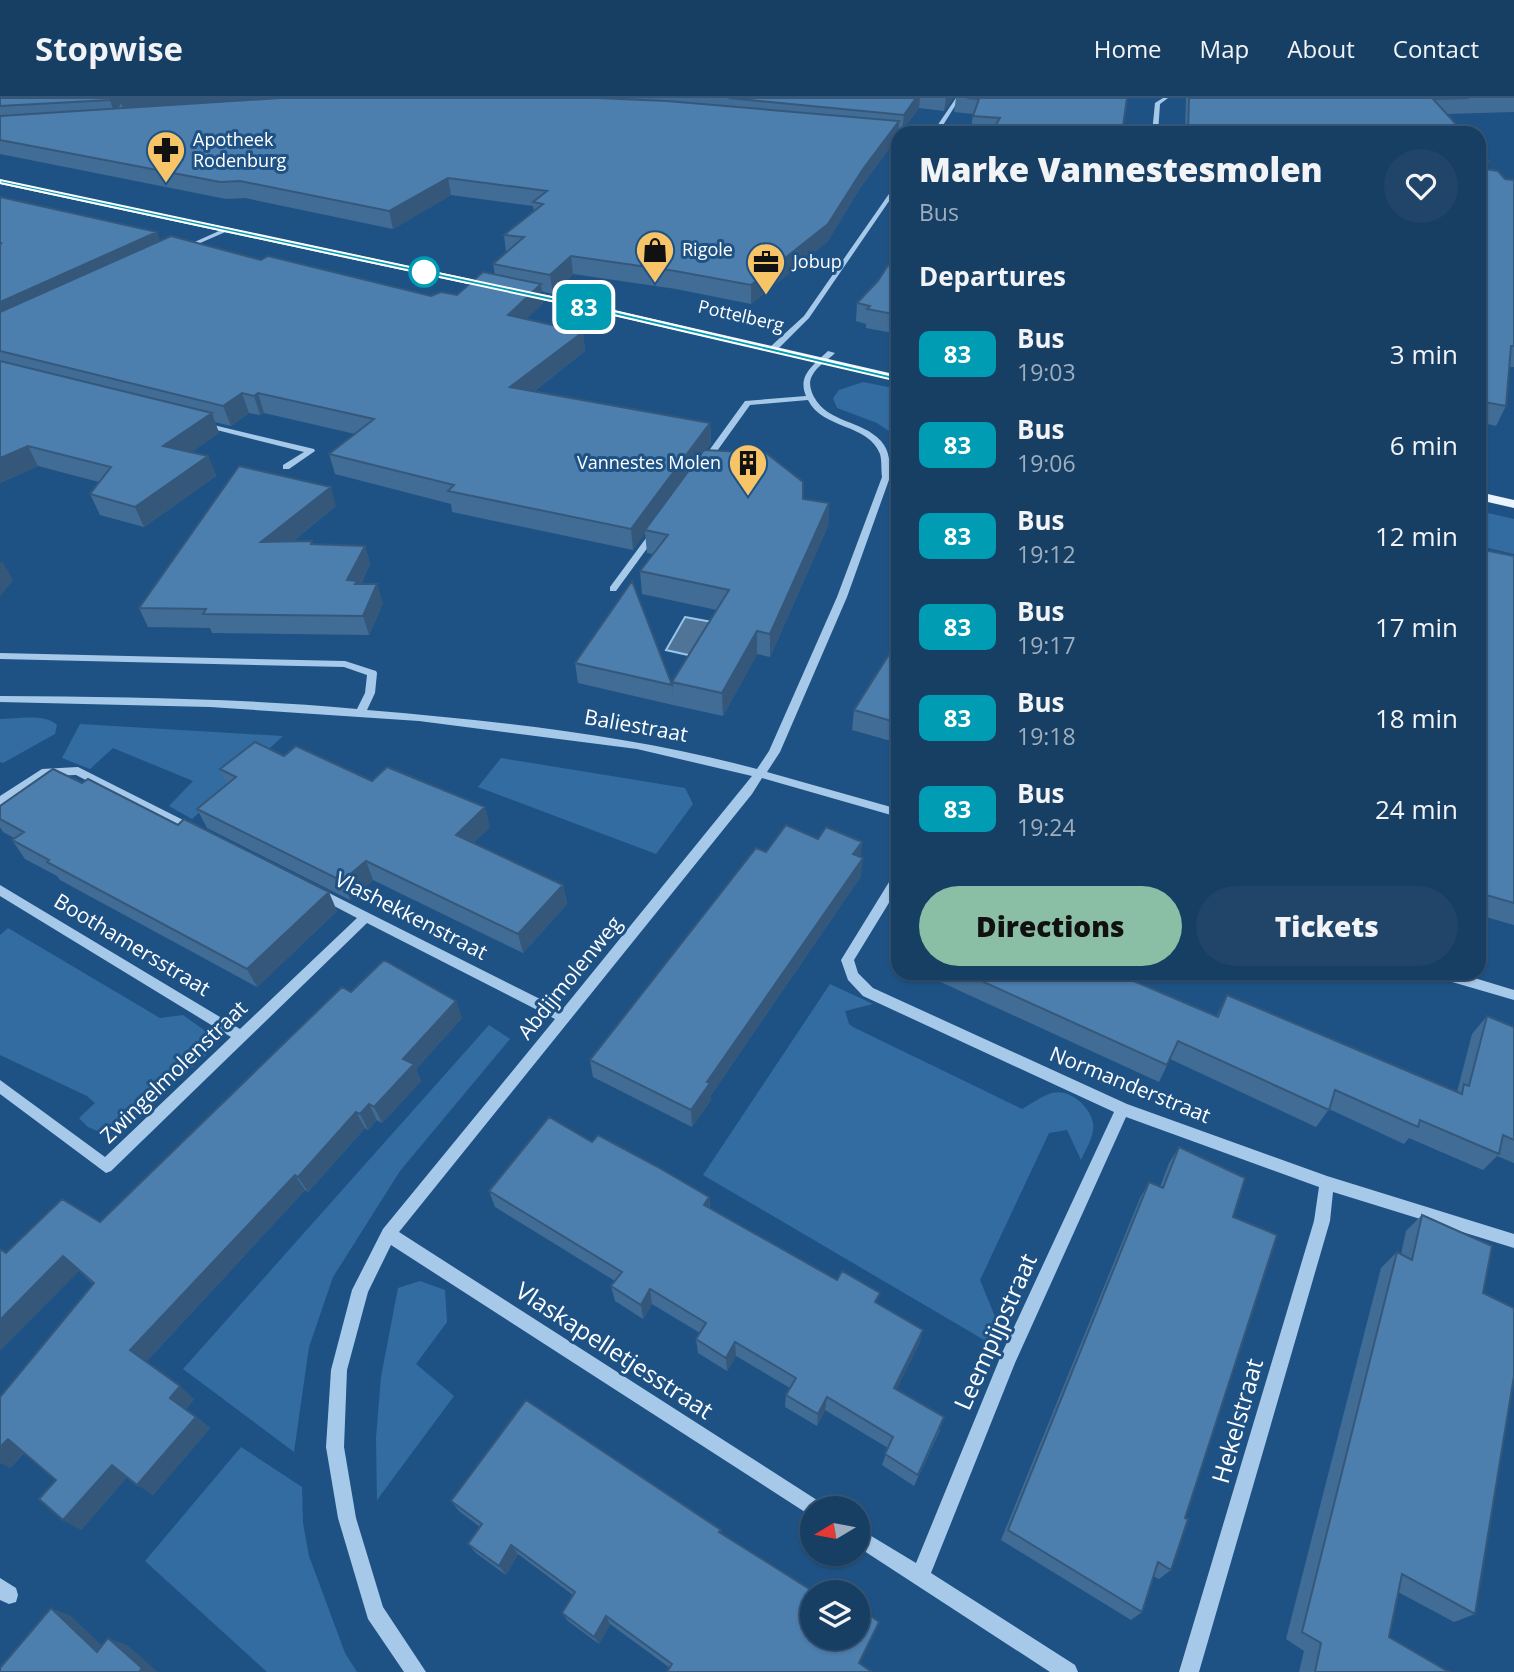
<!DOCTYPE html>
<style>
:root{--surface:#173e63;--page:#204569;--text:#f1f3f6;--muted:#9eaebe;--line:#365778;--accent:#8abfa5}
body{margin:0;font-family:"Open Sans",sans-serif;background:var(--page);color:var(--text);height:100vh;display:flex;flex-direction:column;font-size:26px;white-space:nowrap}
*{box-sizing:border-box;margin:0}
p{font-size:23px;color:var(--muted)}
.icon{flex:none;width:38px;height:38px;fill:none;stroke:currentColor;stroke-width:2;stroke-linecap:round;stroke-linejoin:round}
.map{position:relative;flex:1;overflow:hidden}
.details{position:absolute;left:891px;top:28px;width:595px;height:854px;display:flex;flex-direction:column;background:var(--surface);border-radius:21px;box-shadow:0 2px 5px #0004,0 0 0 2px var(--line)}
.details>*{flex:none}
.badge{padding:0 14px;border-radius:10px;font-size:24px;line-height:46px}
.needle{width:46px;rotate:260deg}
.buttons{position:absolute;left:800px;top:1398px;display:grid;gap:14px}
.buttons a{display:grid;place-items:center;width:70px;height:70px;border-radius:50%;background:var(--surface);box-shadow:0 2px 5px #0004,0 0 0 2px var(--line);font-size:35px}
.map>.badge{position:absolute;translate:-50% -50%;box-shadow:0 0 0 4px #fff}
h2{padding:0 28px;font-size:26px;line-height:63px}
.round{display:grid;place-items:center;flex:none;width:74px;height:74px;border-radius:37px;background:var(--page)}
.head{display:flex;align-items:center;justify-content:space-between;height:119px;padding:0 28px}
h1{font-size:33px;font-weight:800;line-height:52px}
.primary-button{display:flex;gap:14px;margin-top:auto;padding:14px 28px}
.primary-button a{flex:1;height:80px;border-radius:42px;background:var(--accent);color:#111;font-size:28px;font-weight:800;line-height:80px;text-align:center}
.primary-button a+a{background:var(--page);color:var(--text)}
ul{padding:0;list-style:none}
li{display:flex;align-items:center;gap:21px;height:91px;padding:0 28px}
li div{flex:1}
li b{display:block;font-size:26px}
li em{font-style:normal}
li .badge{min-width:77px;font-weight:700;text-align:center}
header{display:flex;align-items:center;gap:42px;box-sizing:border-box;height:98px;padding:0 35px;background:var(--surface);border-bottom:2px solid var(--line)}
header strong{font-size:33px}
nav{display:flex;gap:38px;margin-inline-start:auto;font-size:24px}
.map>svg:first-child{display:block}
.green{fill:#336ca1}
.water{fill:#507498;stroke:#9ac5eb;stroke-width:2}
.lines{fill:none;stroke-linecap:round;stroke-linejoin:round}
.minor{fill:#a7c9e9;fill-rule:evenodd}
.major{fill:#eaf3fe;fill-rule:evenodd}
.wall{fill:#416c96}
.shaded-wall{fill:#35587a}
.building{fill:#4c7eae;stroke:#35587a;stroke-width:2}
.line{fill:#009cb4;stroke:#fff;stroke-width:2}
.stop-dot{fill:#fff;stroke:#009cb4;stroke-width:3.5}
.labels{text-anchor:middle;stroke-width:6;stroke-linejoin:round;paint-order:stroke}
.far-poi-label{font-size:18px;fill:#fff;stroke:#1f5284;text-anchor:start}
.far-street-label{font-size:18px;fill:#fff;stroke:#1f5284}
.street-label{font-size:21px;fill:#fff;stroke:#1f5284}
.near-street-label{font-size:24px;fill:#fff;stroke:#1f5284}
</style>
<header>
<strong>Stopwise</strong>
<nav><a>Home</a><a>Map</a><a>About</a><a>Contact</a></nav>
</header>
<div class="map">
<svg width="1514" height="1574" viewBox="0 0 1514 1574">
<rect width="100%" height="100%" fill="#1f5284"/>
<!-- green -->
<path class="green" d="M863,284l35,7v48l-21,-14 -40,-15 -4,-10 6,-8z
M1479,413l35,8v35l-35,-8z
M0,621c16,0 45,-6 57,6l-2,9 -52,29 -3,-1z
M80,626l203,12 -91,83 -23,-13 24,-25 -80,-33 -23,21 -28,-11z
M501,660l184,30 8,16 -37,50 -178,-67z
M8,830l152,90 23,-3 21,15 8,11 -7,15 -82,74 -21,3 -14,-6 -9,-9 16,-15 -8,-7 -87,-41v-120z
M830,886l43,20 -28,7 4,13 4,3 169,82c9,-5 20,-13 30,-16 17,-5 38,13 41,30 2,12 -7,26 -12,37l-14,-30 -18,3 -69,147 23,56 -4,7 -8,1 -288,-169z
M489,927l21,14 -110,132 -67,106 -24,70 -15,105 -111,-83z
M420,1183l25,9 2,32 -31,42 38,32 -77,104 -1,-62 5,-61 17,-89z
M241,1349l61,40 1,36 6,33 36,97 12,19h-90l-122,-111z"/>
<!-- water -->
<path class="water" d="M685,519l27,5 -19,34 -27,-6z"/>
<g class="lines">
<!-- minor -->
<path class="minor" d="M956,0h4l-20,32 11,3 -24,-2 -21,2 21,-6 8,2z
M1163,0h5l-8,6 -2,29h-6l3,-30z
M898,83v7l-89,130 -33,33h-6v-4l34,-31z
M228,129l2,3 -46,20 -5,-1z
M828,253l7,2c-7,7 -19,14 -23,23 -4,7 -1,15 2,21 14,26 48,23 67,44 9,10 9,23 9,36l-43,120 -67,155 -13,20 131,37v8l-136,-39 -10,16 -353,438 421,270 3,6h-11v8l-4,-2 -417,-269 -23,47 -21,78 -3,77 12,71 27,89 43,65h-22l-36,-53 -30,-101 -12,-71 5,-77 21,-80 31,-61 172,-210 -188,-96 -256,248 -5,2 -106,-79v-14l105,77 126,-120 -231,-141v-11l240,144 117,-111 -42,-22 -2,-3 2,-3 4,-2 243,122 190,-234 -115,-27 -218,-28 -209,-14 -210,-5v-6c119,1 238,2 357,13l8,-16 2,-18 -23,-8 -344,-8v-6l345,8 31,10 1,2 -2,20 -8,17c131,11 263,25 390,59l12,-18 68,-154 45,-120c-1,-7 0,-16 -2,-23 -12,-31 -57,-24 -72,-54l-58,5 -43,60 -7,-2 45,-62 61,-5c-9,-21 8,-31 22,-45z
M201,324l113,27 1,2 -26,18h-6v-4l21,-13 -103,-26z
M655,431l4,3 -43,59h-6v-4l42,-57z
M78,669l119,60 2,3 -2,3h-8l-113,-58 -28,1 -48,30v-10l42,-27z
M898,775v15l-44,72 4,13 15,15 254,116 200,72 187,58v14l-181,-56 -3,29 -131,451h-20l135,-451 5,-34 -193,-70 -111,246 -84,210 144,92 3,7h-28l-192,-125v-19l58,35 86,-210 112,-241 -251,-116 -15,-16 -7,-20 53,-86z
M1433,875h25l56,17v10l-79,-23z
M0,1480l16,10 2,7 -2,7 -7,2 -9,-4z"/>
<!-- major -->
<path class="major" d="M0,82l575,121 323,74v6l-323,-74 -575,-123z
M1479,394l35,8v8l-35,-8z"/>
</g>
<!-- wall -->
<path class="wall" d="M0,0h953l-9,13 -25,-3 -17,22h-4v7l-36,48 -35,57 -76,62 -75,-15 -103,-15 -20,20 -12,-3 2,12 -17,16 57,13 2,19 -52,41 177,31 1,20 -5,7 97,49 26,4 -1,23 -58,131 -13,-3 -34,62 -50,-11 -1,-23 45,-72 -75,-16 -2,-23 13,-17 -6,-1 -2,-20 -12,17 -181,-38 -1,-8 -116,-30 -6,-20 26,-20 -91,-21 -4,2 -11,-2 -18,13 -16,-4 4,11 -28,19 17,4 8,20 -72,51 -44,-12 -10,-21 9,-12 -61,-16 -38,17v-286l161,44 100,19 170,36 26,-1 38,-20 -2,-11 13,-12 -2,-17 30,-24 -1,-5 -82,-11 -58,34 -148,-31 -19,1 -226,-45z
M956,0h171l-136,35 -20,-2 2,-17 -19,-2z
M1186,0h328v14l-68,2 18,19h-279z
M1479,51l10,12 -3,8 19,10 9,1v187h-5l-3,39 -10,20 -17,-4z
M898,152v84l-32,-6v-4l-10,-3 1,-18 21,-22z
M336,408l-44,36 21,2 52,2 5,18 -9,20 22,19 -14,32 -157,-2 -2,-5 -62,-1 -9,-19z
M1479,451l35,7v369l-35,-10z
M898,514v131l-46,-13 2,-20 35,-56 1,-11 4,-7h-1l2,-19z
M575,565l97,22 1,20 -95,-22z
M284,658l88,25 118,46 -17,16 90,42 4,19 -44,49 -150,-73 -23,20 -143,-72 -10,-19 30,-24 -7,-16z
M0,708l337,105 -80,76 -197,-107 -3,-4 -32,-17 -13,-19 2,-2 -11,-6 -3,-5z
M818,741l44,3 -2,15 1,19 -150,219v5l-19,27 -99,-50 -3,-17 176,-208z
M898,842v22l-5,-2 3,-18z
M921,875h194l101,44 11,-22 230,97 15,-58 15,-18 27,11v136l-17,-7 -14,14 -74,-32 -5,6 -75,-35 -13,18 -146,-68 -11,23z
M351,894l111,26 -46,51 5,12 -39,42 -5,-3 -9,10 -3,-2 -57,64 -3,-2 -159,172 48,37 -8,10 24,19 -57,67 -26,-18 -46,53 -25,-50 -32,-27 -14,15 83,-184 -14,-13 -73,-18 94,-31z
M592,1044l117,55 1,11 213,122 -4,14 -23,45 44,41 -26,56 -32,-21 6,-17 -63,-38 -8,16 -32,-19 1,-12 4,-7 -54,-32 -9,15 -29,-18 -2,-14 4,-6 -48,-29 -9,15 -28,-18 -4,-15 4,-5 -120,-74 -6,-16z
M1179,1049l54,70 -48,301 -14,52 -12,9 -6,-3 -11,36 -11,8 -130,-80 139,-342 9,-16 11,5 9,-24z
M1422,1117l61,78 -8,321 -21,8 -56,-30 -9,45 60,35h-150l5,-21 -18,-12 95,-371 16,-16 4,2 5,-23z
M451,1403l270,29 -51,138 -60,-44 -11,20 -31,-23 -6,-8 11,-18 -55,-41 -12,21 -30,-22 -8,-9 12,-17 -21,-16z"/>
<!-- shaded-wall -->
<path class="shaded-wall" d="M111,0h269l-254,17 -5,-12 -6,12 -5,-15z
M916,0h4l-1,10 -17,22 2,-15z
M946,0h7l-9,13z
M899,23l-1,16 -36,48 -35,57 -76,62v-19l112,-116z
M1489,63l-7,17 2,-16z
M448,80l3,17 -58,34 -4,-18z
M157,134l7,18 -164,75v-23z
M571,158l2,18 -20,20 -3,-19z
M541,186l2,19 -32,31 -3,-19z
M583,234l2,19 -72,56 -3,-20z
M242,295l7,20 -18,13 -8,-20z
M258,295l6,20 -4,2 -6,-19z
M212,315l7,20 -47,33 -9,-20z
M710,325l1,20 -64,88 -2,-1v3l-12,17 -2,-21z
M28,348l10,20 -38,17v-25z
M208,358l8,20 -72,51 -9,-20z
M331,389l5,19 -68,55 -7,-19z
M829,405l-1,23 -58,131v-23z
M365,448l5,18 -11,23 -12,-7z
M2,463l11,19 -13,17v-34z
M377,486l6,19 -14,32 -6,-19z
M757,533v23l-34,62 -1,-23z
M485,709l5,20 -28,27 -6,-19z
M862,744l-2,18 -7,-6z
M863,760l-2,18 -150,219v5l-19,27 -1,-17 16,-28z
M366,763l7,19 -23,20 -8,-19z
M563,787l4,19 -44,49 -5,-19z
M329,794l8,19 -80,76 -10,-18z
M456,903l6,17 -46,51 5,12 -39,42 -8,-16 29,-48z
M369,1006l8,16 -9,10 -8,-16z
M356,1014l9,16 -57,64 -10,-15z
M295,1077l10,15 -160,173 -15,-13z
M709,1099l1,16 -6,-8z
M63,1158l16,15 -79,80v-31z
M650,1191l2,15 -9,15 -2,-14z
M923,1232l-4,14 -28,57 3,-13z
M735,1244l1,14 -9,15 -1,-13z
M180,1288l14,13 -9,11 -15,-12z
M827,1299l-2,13 -8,16 1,-12z
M196,1319l14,11 -57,67 -16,-10z
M8,1341l18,11 -16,18 -10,-5v-16z
M112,1367l16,11 -47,54 -18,-10z
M511,1447l7,9 -12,21 -7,-9z
M51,1510l20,8 45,43 -19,-7z
M606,1518l4,8 -11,20 -5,-7z
M108,1540l19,7 31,27h-19z"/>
<!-- building -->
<path class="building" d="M0,0h111l-1,2 -110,6z
M121,0h26l-27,2z
M280,0h318l69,3 232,20 -36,48 -35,55 -77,61 -76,-14 -104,-15 -21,19 -57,-11 31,-27 -20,-2 39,-31 -10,-2 14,-11 -99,-13 -59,33 -149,-30 -20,1 -220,-42v-24z
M729,0h187l-12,17z
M967,0h160l-5,35h-131l9,-15 -27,-2 6,-17z
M1189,0h280l-36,1 31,34h-276z
M1479,51l10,12 -5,1v7l14,2 7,8 9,1v166h-3l-5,60 -27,-5z
M0,99l157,35 -157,70v-58l2,-1h-2z
M171,138l90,24 7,-4 163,40 10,-4 16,3 26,-23 58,12 -33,31 75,17 -73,55 200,36 -79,106 -183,-38 6,-6 -125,-31 45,-35 -116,-26 -4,3 -12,-3 -19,13 -223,-55v-39z
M898,152v65l-31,-6 3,-3 -13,-3 21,-22z
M0,263l212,52 -49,33 45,10 -73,51 -45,-13 21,-27 -83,-21 -28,12z
M704,352l62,3 37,29v17l26,4 -59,131 -13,-3 -35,62 -50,-11 57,-92 -89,-19 28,-36 -23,-5z
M239,368l92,21 -70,55 51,-1 -1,3 54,2 -18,34 10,1 -2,3h22l-14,32 -160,-2 3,-5 -67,-1z
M1479,451l35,7v347l-35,-10v-145h1l3,-82 -4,-1z
M632,483l40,104 -97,-22z
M898,531v94l-44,-13 41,-65 -5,-2z
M255,644l29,14 12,-10 76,35 15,-14 98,40 -29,28 107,50 -45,49 -152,-73 -24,20 -145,-72 39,-32 -16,-8z
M53,671l29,14 6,-4 90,46 6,-6 145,73 -82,77 -200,-107 2,-2 -37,-20 12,-8 -24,-13v-13z
M786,727l32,14 8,-12 36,15 -9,12 10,4 -156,224 3,1 -19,27 -101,-50 166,-212 10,4z
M384,862l72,41 -53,58 11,5 -40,43 -5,-3 -9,10 -4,-2 -58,65 -3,-2 -165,175 50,36 -10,12 26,19 -59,68 -25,-20 -49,55 -24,-21 17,-19 -48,-41 -8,8v-50l94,-114 -31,-27 -63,64v-71l6,4 56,-54 38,23 242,-235 9,5z
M964,875h151l103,44 9,-22 235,99 2,-10 5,2 18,-70 27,11v113l-11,-5 -4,19 -79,-34 -2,7 -83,-37 -6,20 -151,-69 -11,24z
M549,1019l43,25 6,-7 58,31 53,31 -5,8 133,75 5,-9 38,22 -5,9 48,28 -29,58 50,29 -26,58 -33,-21 8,-17 -66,-40 -9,17 -32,-19 10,-17 -61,-36 -9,16 -30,-19 10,-16 -56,-34 -9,16 -30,-19 11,-14 -133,-81z
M1179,1049l66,31 -12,39 44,18 -92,283 3,1 -17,51 -13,-8 -16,50 -134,-82 141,-348 14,6z
M1422,1117l70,31 -9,47 31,15v68l-39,238 -73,-40 -13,63 60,35h-134l6,-29 -19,-11 95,-380 15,8z
M526,1302l195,130 -2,2 95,60h-2v46h46v-31l21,15 -20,41 13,9h-205l5,-8 -66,-48 -12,21 -32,-24 13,-21 -64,-47 -12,21 -31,-22 14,-20 -31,-23z
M51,1510l46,44 11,-14 34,30 -3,4h-139v-4z"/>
<!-- line -->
<path class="line" d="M0,82l575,122 327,76 -4,3 -323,-75 -575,-123z"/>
<!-- icons -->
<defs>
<g id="pharmacy-pin" transform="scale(2.0125)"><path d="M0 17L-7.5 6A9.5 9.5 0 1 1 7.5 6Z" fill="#f7c467" stroke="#1f5284"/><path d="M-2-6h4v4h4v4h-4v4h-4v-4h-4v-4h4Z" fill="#111"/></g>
<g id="shop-pin" transform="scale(2.0125)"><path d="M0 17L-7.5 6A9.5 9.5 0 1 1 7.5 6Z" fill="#f7c467" stroke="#1f5284"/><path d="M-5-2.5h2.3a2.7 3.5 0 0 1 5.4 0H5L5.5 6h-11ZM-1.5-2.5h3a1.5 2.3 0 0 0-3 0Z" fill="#111"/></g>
<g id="office-pin" transform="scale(2.0125)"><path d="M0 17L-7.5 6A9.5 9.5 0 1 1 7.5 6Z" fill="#f7c467" stroke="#1f5284"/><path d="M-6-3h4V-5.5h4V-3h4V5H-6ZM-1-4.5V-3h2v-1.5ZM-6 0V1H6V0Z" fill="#111"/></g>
<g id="building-pin" transform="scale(2.0125)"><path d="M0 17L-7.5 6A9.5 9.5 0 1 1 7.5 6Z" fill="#f7c467" stroke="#1f5284"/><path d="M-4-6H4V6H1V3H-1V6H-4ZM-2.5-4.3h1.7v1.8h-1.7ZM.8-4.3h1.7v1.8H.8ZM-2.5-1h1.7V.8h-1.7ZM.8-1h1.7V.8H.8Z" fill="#111"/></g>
</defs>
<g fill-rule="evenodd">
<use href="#pharmacy-pin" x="166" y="52"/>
<use href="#shop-pin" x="655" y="152"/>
<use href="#office-pin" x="766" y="164"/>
<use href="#building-pin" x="748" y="365"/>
</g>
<!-- markers -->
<circle class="stop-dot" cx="424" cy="174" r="14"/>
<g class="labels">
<!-- far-poi labels -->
<g class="far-poi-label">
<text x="193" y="48">Apotheek<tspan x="193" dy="21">Rodenburg</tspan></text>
<text x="682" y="158">Rigole</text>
<text x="793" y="170">Jobup</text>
<text x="721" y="371" text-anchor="end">Vannestes Molen</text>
</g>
<!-- far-street labels -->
<g class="far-street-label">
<text transform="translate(741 218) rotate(13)" y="6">Pottelberg</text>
</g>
<!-- street labels -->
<g class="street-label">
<text transform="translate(636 628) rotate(10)" y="7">Baliestraat</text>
<text transform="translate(411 818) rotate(27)" y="7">Vlashekkenstraat</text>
<text transform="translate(132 847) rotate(31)" y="7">Boothamersstraat</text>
<text transform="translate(570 880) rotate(-51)" y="7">Abdijmolenweg</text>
<text transform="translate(174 974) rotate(-44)" y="7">Zwingelmolenstraat</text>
<text transform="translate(1130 987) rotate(22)" y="7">Normanderstraat</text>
</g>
<!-- near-street labels -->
<g class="near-street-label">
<text transform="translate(996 1234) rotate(-66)" y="8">Leempijpstraat</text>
<text transform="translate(614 1253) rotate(33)" y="8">Vlaskapelletjesstraat</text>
<text transform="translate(1238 1323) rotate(-74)" y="8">Hekelstraat</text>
</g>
</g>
</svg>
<div class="buttons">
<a><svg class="needle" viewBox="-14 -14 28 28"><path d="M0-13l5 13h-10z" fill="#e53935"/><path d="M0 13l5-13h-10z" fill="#9eaebe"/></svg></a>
<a><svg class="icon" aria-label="layers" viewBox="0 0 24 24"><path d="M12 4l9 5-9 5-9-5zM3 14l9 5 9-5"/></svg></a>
</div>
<b class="badge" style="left:584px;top:209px;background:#009cb4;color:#fff">83</b>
<section class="details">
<div class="head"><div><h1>Marke Vannestesmolen</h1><p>Bus</p></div><a class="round"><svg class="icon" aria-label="heart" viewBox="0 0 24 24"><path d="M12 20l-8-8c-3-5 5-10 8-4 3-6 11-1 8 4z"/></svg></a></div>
<h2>Departures</h2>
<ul>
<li><span class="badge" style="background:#009cb4;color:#fff">83</span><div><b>Bus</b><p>19:03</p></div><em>3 min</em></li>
<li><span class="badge" style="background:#009cb4;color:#fff">83</span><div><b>Bus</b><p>19:06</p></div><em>6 min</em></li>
<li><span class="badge" style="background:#009cb4;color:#fff">83</span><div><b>Bus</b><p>19:12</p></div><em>12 min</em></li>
<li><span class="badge" style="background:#009cb4;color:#fff">83</span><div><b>Bus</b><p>19:17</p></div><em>17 min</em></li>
<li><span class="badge" style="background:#009cb4;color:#fff">83</span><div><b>Bus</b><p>19:18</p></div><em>18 min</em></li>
<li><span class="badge" style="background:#009cb4;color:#fff">83</span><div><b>Bus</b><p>19:24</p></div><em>24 min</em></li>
</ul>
<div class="primary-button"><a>Directions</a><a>Tickets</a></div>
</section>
</div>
